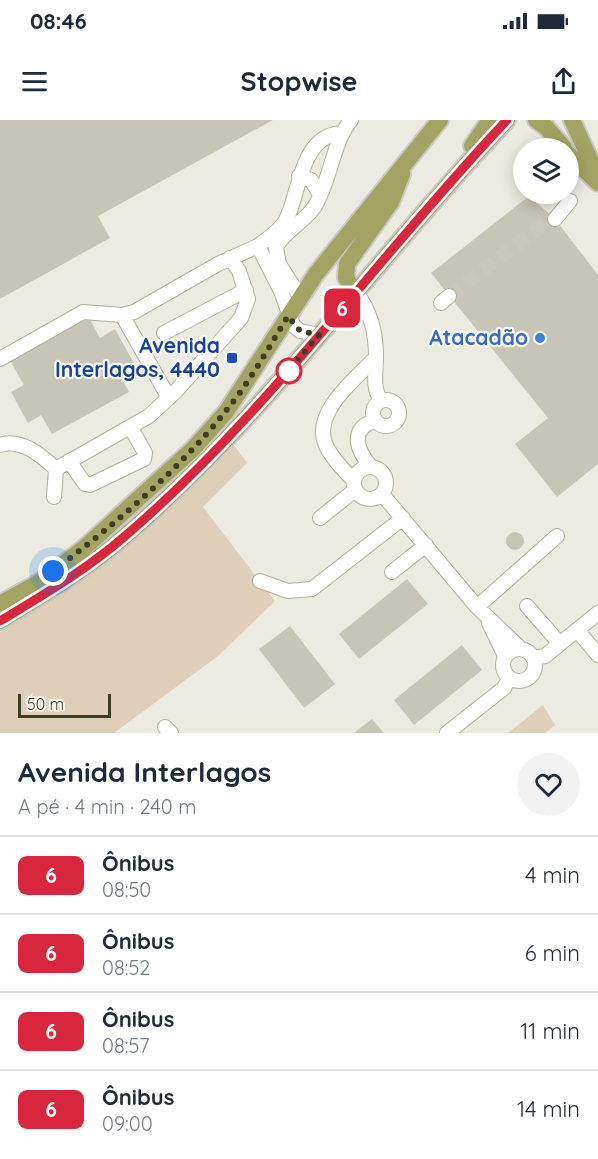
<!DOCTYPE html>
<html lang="pt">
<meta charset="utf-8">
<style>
:root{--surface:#fff;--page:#f2f2f3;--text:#1f2937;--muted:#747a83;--line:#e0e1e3}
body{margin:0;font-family:Quicksand,sans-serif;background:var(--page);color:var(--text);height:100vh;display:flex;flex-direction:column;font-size:22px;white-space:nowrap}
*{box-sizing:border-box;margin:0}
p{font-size:20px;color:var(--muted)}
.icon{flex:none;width:33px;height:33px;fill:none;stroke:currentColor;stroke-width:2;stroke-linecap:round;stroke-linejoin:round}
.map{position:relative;height:613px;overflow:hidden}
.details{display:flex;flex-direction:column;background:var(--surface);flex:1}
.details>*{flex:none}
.badge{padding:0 12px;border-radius:9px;font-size:21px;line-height:39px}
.tools{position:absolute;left:513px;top:18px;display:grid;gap:12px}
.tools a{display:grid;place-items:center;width:66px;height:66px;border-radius:50%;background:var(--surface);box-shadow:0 3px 15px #0003;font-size:30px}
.scale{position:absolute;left:18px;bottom:15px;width:93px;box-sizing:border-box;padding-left:6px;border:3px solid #3d3e20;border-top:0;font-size:16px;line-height:21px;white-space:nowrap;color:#3d3e20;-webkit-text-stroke:4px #f9f7f1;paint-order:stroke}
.you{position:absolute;width:30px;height:30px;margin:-15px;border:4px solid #fff;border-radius:50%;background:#1a73e8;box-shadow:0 0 0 9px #1a73e833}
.map>.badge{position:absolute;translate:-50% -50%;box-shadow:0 0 0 3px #fff}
.round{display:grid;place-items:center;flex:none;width:63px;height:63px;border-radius:32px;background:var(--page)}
.headline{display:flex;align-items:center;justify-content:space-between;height:102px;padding:0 18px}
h1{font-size:28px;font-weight:700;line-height:45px}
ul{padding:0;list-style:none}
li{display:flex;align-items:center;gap:18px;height:78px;padding:0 18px;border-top:2px solid var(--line)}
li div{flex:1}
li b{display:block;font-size:22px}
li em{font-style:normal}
li .badge{min-width:66px;font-weight:700;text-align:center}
.status{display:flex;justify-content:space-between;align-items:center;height:42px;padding:0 30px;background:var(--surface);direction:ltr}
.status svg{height:16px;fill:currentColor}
header{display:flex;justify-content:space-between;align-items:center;height:78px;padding:0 18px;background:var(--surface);font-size:27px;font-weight:700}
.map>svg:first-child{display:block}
.green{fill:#dfceb8}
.building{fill:#c7c5b6}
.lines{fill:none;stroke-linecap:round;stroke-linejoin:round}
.minor-tunnel{stroke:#c9c8ba;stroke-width:14;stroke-dasharray:14 7;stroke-linecap:butt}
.minor-casing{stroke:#b0b09f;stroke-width:16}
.major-casing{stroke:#c9c9c1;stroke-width:20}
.minor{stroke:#fff;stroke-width:14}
.major{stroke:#a1a463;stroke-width:16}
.line-casing{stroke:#fff;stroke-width:14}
.line{stroke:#d7263d;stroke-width:9}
.walk{stroke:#3d3e20;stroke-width:6;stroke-dasharray:0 10.8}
.shop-dot{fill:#3f7fe0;stroke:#f9f7f1;stroke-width:2}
.transit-dot{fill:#1a4fb4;stroke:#f9f7f1;stroke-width:2}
.stop-dot{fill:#fff;stroke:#d7263d;stroke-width:3}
.labels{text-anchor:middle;stroke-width:4.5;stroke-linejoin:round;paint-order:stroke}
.shop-label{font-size:21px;font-weight:bold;fill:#366cbe;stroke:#f9f7f1;text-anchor:end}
.transit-label{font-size:21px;font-weight:bold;fill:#164399;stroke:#f9f7f1;text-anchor:end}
</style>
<div class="status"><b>08:46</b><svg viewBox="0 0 49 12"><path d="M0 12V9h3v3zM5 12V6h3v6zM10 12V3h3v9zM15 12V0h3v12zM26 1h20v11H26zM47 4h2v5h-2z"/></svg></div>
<header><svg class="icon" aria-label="menu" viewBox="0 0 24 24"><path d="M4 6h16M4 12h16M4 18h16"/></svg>Stopwise<svg class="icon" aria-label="share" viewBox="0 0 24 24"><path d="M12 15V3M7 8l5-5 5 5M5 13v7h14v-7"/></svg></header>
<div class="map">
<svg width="598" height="613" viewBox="0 0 598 613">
<rect width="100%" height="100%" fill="#ecebe1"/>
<!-- green -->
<path class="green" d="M233,324l14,19 -44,44 72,94 -57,55 -104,77h-114v-102l87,-57z
M543,585l12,20 -10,8h-37z"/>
<!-- building -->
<path class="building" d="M0,0h273l-175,96 12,22 -110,61z
M529,76l26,23 43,56v189l-41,33 -42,-53 33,-26 -117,-145z
M87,194l13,24 15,-9 20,36 -16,9 10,18 -77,42 -11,-19 -13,8 -17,-31 13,-7 -16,-28z
M506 421a9 9 0 1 1 18 0a9 9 0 1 1-18 0Z
M407,459l21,25 -69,55 -20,-25z
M290,506l45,58 -31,24 -45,-59z
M462,525l20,25 -68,55 -20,-25z
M372,599l12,14h-30z"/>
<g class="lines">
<!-- minor-tunnel -->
<path class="minor-tunnel" d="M449,176l100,-76 6,-1"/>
<!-- minor casing -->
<g class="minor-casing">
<path id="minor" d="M299,56l12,4 9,14
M555,99l15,-18
M355,171c16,20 21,41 21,67 0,14 -4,30 5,42
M301,178l-22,-34 -3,-17c9,-17 29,-25 39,-41 16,-27 17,-62 36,-86
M441,183l8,-7
M122,195l47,83
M164,213l82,-43
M319,215l-19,-4 -7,-6 -12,-34 -23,-45c9,-7 23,-16 28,-26 14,-27 14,-84 55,-87
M0,239l83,-47 39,3 12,-3 84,-48 40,-18
M373 293a13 13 0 1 1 26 0a13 13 0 1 1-26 0Z
M0,325c21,-7 41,10 56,24
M69,341l16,23 5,1 54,-26 1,-6 -14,-25
M354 363a16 16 0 1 1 32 0a16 16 0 1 1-32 0Z
M371,347c-13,-15 -23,-38 3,-46
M354,361c-10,-11 -24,-24 -29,-38 -12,-32 32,-65 51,-86
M382,374l95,113 44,42
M54,377l2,-28 93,-53 27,-25 65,-73 7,-19 -9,-28 -9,-13
M320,398l35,-28
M392,452l34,-27
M260,461l28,10 24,-2 91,-71
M527,486l33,38
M477,487l80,-71
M489,503l16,33
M577,510l21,25
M503 545a16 16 0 1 1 32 0a16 16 0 1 1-32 0Z
M533,538l12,-2 53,-43
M165,607l6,6
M447,613l57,-45 5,-10"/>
</g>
<!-- major casing -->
<g class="major-casing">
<path id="major" d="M536,0l11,8 17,20
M572,0l26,57
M472,26l18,-26
M568,34l30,29
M355,171l-9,-13 1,-14 44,-62 11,-28
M0,484l38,-21 45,-34 110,-100 33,-37 90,-138 124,-154
M0,501c43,-26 86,-51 124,-84 144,-123 253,-280 383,-417"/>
</g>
<!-- minor -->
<use href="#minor" class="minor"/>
<!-- major -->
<use href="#major" class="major"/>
</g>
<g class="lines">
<!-- line casing -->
<g class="line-casing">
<path id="line" d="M0,501c43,-26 86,-51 124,-84 144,-123 253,-280 383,-417"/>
</g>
<!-- line -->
<use href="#line" class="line"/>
<!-- walk -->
<path class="walk" d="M53,451c60,-45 125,-100 172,-159 24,-29 43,-63 63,-96l12,15 19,4 -36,42 6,-6"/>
</g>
<!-- markers -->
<circle class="shop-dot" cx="540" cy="218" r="6"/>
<rect class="transit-dot" x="226" y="232" width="12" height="12" rx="3"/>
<circle class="stop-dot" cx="289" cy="251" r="12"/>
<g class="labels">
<!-- shop labels -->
<g class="shop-label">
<text x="528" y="225">Atacadão</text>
</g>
<!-- transit labels -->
<g class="transit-label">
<text x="220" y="233">Avenida<tspan x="220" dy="24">Interlagos, 4440</tspan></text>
</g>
</g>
</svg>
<div class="tools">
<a><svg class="icon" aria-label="layers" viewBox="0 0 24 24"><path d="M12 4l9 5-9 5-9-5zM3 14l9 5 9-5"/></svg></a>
</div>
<div class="scale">50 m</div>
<div class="you" style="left:53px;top:451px"></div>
<b class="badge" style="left:342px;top:188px;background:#d7263d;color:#fff">6</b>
</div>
<section class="details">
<div class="headline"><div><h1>Avenida Interlagos</h1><p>A pé · 4 min · 240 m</p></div><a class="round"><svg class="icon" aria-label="heart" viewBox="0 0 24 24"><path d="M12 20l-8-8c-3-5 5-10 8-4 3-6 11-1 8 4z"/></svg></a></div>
<ul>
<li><span class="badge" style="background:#d7263d;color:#fff">6</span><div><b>Ônibus</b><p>08:50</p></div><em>4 min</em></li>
<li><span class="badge" style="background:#d7263d;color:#fff">6</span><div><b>Ônibus</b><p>08:52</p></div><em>6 min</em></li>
<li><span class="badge" style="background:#d7263d;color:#fff">6</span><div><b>Ônibus</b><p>08:57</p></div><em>11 min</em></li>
<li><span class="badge" style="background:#d7263d;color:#fff">6</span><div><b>Ônibus</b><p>09:00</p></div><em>14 min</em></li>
</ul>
</section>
